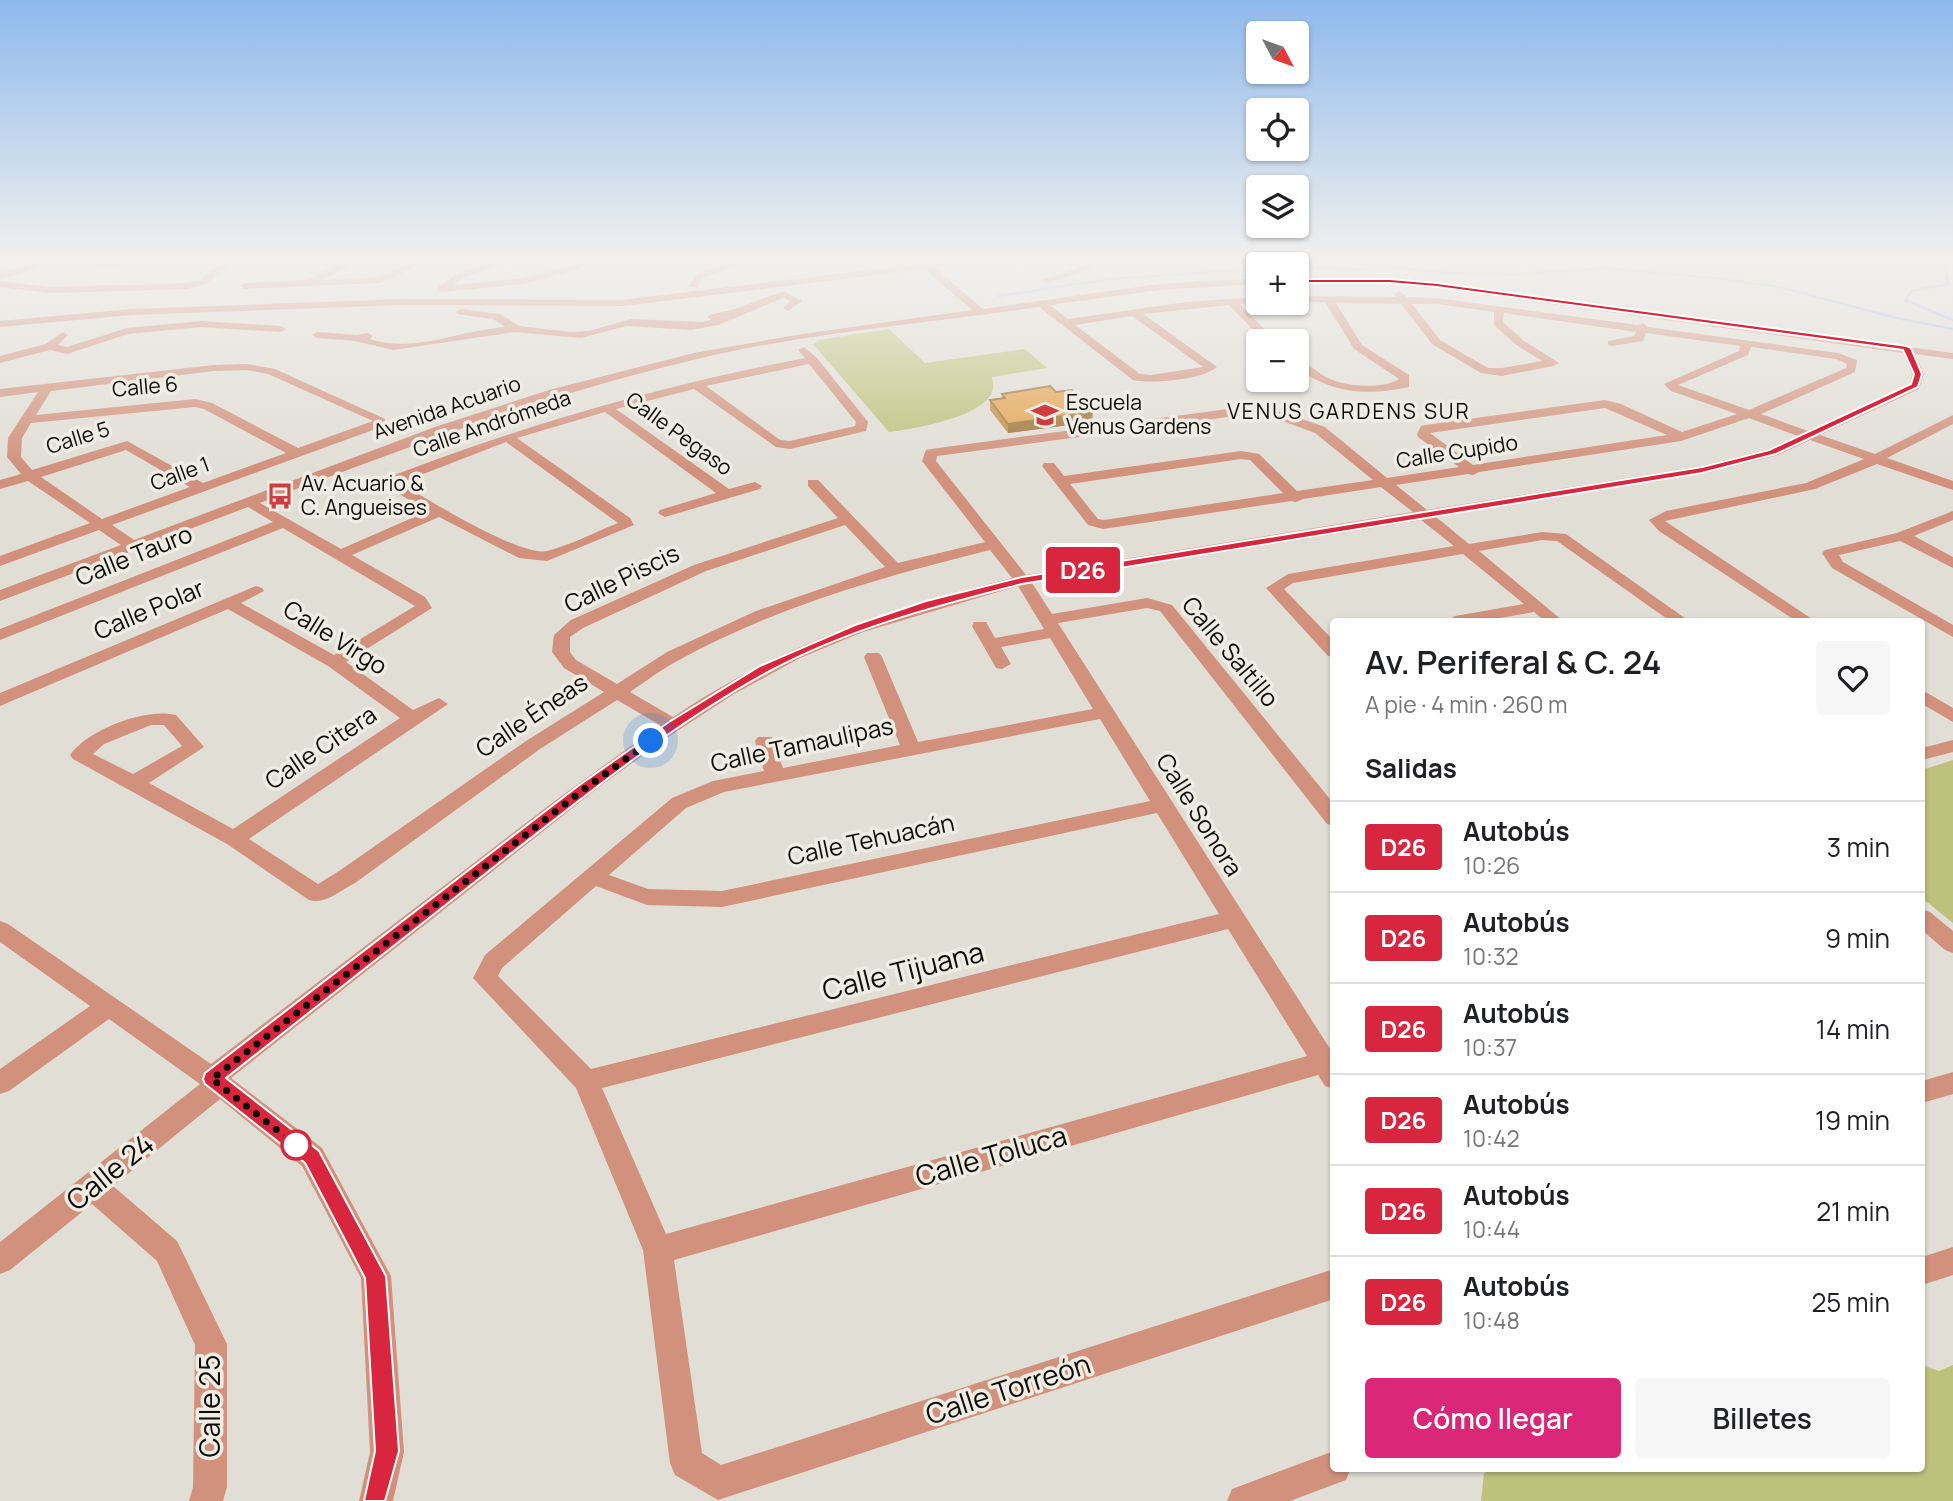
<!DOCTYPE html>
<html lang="es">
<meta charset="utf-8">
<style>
:root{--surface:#fff;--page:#f6f6f6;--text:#202124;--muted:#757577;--line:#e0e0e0;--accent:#db2777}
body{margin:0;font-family:Manrope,sans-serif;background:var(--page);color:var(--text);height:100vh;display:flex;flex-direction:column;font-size:26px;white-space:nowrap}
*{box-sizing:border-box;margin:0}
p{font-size:23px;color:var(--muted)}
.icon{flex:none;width:38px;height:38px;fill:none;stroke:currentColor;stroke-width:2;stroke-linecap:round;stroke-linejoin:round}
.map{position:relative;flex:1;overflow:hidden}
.details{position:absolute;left:1330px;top:618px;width:595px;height:854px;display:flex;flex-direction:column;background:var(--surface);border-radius:7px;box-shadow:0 2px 5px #0004}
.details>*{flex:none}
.badge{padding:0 14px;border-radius:5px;font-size:24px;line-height:46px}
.needle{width:46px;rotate:131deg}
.buttons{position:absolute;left:1246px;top:21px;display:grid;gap:14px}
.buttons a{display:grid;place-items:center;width:63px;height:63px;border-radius:7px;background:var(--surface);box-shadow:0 2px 5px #0004;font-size:35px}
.you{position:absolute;width:35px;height:35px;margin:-18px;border:5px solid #fff;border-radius:50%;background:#1a73e8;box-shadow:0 0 0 10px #1a73e833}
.map>.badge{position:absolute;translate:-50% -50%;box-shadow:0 0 0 4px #fff}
h2{padding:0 35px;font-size:26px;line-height:63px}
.round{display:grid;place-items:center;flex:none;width:74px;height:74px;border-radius:7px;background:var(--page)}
.headline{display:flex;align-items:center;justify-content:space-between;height:119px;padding:0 35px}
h1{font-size:33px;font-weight:600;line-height:52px}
.button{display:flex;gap:14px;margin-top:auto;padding:14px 35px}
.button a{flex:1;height:80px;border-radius:7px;background:var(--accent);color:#fff;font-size:28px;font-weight:600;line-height:80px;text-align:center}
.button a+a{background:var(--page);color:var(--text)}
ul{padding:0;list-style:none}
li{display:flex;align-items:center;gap:21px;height:91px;padding:0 35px;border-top:2px solid var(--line)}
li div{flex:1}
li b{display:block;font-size:26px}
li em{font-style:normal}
li .badge{min-width:77px;font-weight:700;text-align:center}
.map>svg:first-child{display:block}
.green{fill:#bec17b}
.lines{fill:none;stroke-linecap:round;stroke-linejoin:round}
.stream{stroke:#a8c0f2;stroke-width:2.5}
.minor{fill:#d1917c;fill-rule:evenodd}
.wall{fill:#c38d44}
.shaded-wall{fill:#9f7337}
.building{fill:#e3a44f;stroke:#9f7337;stroke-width:2}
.line{fill:#d7263d;stroke:#fff;stroke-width:2}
.walk{stroke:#0d0c09;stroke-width:7;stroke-dasharray:0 12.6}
.stop-dot{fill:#fff;stroke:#d7263d;stroke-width:3.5}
.labels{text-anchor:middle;stroke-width:7;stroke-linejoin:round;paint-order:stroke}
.far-street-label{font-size:21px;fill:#0d0c09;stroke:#eeece3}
.far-poi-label{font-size:21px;fill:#0d0c09;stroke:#eeece3;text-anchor:start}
.far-neighbourhood-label{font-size:21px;letter-spacing:2px;fill:#0d0c09;stroke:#eeece3}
.street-label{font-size:24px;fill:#0d0c09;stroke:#eeece3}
.near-street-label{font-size:28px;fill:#0d0c09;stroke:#eeece3}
</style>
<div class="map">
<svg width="1953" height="1501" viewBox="0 0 1953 1501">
<rect width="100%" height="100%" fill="#e1ded6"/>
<!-- green -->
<path class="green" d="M889,329l36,34 100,-14 22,19 -55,9c0,4 2,7 1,11 -4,29 -81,41 -104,44l-76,-88 6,-4z
M1953,760v163l-31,-25v-128z
M1922,1365l17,6 14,-6v136h-472l3,-28 12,-5h426z"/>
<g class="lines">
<!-- stream -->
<path class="stream" d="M1334,261l115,12 70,1 85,-6 121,11 58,9 113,30 57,11
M1944,261l5,23 -37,7 -7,9 48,20
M1297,268l67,1
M999,296l110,-17 149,-10"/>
<!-- minor -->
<path class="minor" d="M44,261h17l-61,18v-6z
M79,261h130l-5,3 -105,3z
M223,261h11l-28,23 -20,5 -136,4 -50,-6v-6l50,6 136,-4 14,-3z
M343,261h13l-34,19 56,-3 37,-16h13l-48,22 -135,6 -5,-3 5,-3 63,-3z
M495,261h15l-46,16 -11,8 70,-7 67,-17h17l-84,23 -82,8 -5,-3 22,-16z
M732,261h15l-44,17 -6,10 -9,-2 9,-12z
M945,261h30l-40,7 48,41 176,-25 99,-6v6l-99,6 -109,15 18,14 118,-17 72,-5 1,6 -19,1 36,37h-12l-35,-36 -86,9 74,53c-15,13 -65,17 -84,13l-94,-73c-114,16 -234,26 -346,53 -149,35 -290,89 -433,143l81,46 87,-38 -44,-26v-6c140,-54 274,-93 421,-121l-7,-8 6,-3 13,11 51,64 -2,9 -76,18 -14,-2 -82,-58 -78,20 113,80 26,-7 7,4 -2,3 -95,28 -7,-4 2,-3 56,-17 -111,-81 -88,26 113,80 4,7 -87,36 -28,-3 -80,-41 -87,38 73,42 7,11 -86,54 67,48 26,-12 9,6 -199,135 69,45 21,-13 187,-130 78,-49 -40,-24 -12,-16 2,-17 17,-15 123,-55 144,-47 -30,-32v-6h10l80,83 87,-21 -63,-81 4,-11 5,-1 304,-41 47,4 43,15 62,51 72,-11 -41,-30 -1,-3 4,-8 5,-1 179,-25 16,4 61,28 55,-18 -66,-23 -7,-7 75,-33 1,-5 -94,-13 -3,8 -31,5 -4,-1v-4l26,-5 2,-4 -132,-19 -1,9 20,18 36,23 -6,3 -51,10 -21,-3 -49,-29 -31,-40 -65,-1 26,42 47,30v12c-42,9 -77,7 -112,-19v-8c12,3 21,14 33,19 18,8 54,10 69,0l-45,-30 -29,-47h-28v-6l99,1 -2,-3 5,-3 8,6 30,1 201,27 5,-2 5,4 190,26 19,7 -2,12 -94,42 47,17 102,-47 2,-10 -9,-21 -466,-65 -47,-4h-93v-6h93l47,4 516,71v6l-38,-5 9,20 -5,15 -99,46 55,19 78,-39v9l-66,34 66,23v9l-76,-26 -62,25 -150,32 150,100h-19l-137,-90 -10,-11 17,-9 140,-28 58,-24 -54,-19 -32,15 -76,19 -266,43 33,27 73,-12 24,2 123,87h-19l-113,-80 -15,-1 -63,11 84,70h-18l-11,-9 -51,9h-36l8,-5 69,-12 -61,-50 -170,29 -9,6 50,52v16l-6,-1 -62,-68 22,-14 166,-28 -33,-26 -389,63 20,31 95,-16 25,7 162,199v22l-7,-2 -167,-213 -13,-3 -89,15 276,432v34l-9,-3 -7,-11 -644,185 28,193 19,12 613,-196v30l-616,201 -43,-25 -5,-12 -27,-213 -67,-162 -103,-110 12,-23 187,-157 41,-17 51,-10 -9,-30 3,-4h14l11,31 117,-23 -36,-88 3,-4h12l3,4 36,85 175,-33 -43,-71 -49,9 10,17 -9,5 -6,-1 -24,-42 2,-4h12l9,16 49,-9 -26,-43 -155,46 -63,26 -66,36 -69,45 -66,48 -368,291 91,70 69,128 13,176 -11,49h-34l11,-49 -9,-174 -59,-112 -82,-67 -107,87 64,55 50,103v143l-4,14h-34l4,-14 2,-142 -38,-84 -65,-57 -82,66 -10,4v-32l200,-158 -91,-65 -100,72 -9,3v-25l90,-63 -90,-64v-21l8,3 203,140 341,-261 108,-78 -43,-25 -77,49 -185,134c-14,7 -30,22 -46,17l-82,-56 -154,-85 -3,-4c17,-25 76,-48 106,-40l28,32 -55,36 84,46 167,-111 -72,-52 -100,-57 -228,97v-13l256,-107 6,2 2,3 -23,12 93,52 81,-49 -132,-78 -283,112v-11l273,-107 -25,-15 -248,94v-11l121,-45 -22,-15 -99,36v-10l90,-33 -62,-42 -28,8v-9l21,-6 -14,-17 1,-19 30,-46 -38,5v-8l214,-24 33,-1 28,5 110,50 -1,7 -272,99 22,15 301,-113 114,-37 145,-37 102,-18 176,-25 -47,-41 -303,37 -221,-1 -269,10 -132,12v-6l132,-12 269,-10 221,1zM1412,304h25l57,8v13l21,19 27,17 -40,7h-14l-48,-28zM1132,316l71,51 -52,8 -11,-1 -65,-49zM1751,347l85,12 11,5 -1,4 -97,42 -71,-25 70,-30zM809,364l47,58 -1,4 -65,15 -10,-1 -74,-54zM247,370l21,4 105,47 -75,27 -86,-45 -17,-4 -159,16 15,-24 163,-20zM195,407l9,2 82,44 -83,30 -76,-42 -95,29 -11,-13 1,-19 9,-15zM1605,408l62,27 -194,30 -43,-32zM1235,416l45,4 35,13 58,47 -76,11 -38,-37 -18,-3 -177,25 -10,-13h-10l-2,3 46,59 15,4 188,-28 5,1 7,-3 78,-12 32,25 -387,63 -90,-114 1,-5zM1749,418l49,18 -30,13 -66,17 -275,44 -31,-25 72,-11 5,1 6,-3 202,-31zM506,442l112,81c-23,9 -47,22 -71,28 -27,6 -120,-52 -147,-68zM126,450l64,37 -88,32 -61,-42zM1241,459l9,1 33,33 -179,27 -6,-1 -28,-35zM845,525l40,42 -129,44 -89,41 -50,32 -41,-24 -6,-8v-15l13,-9 123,-57zM990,550l22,28c-128,33 -228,65 -339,139l-43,-25c16,-11 32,-23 49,-32 96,-53 206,-84 311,-110zM1100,719l50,82 -428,90 -74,-2 -39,-14 77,-67 38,-16zM151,725h13l18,21 -49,28 -40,-20 11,-10zM1157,813l62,101 -628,155 -93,-93 4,-8 94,-82 51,19 75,2zM1228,929l79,127 -641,178 -64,-146z
M1089,261h11l-13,10 -40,12 -5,-3 39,-13z
M784,291l18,10 -14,10 -5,-3 7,-7 -7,-3 -65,27 -27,5 -65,-4 -45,12 -66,-6 -122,18 -38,-9 -38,-3 -5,-3 5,-3 40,3 11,-2 5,3 -3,3c42,15 92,-9 135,-12l-12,-8 -36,-5 -1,-2 5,-3 39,5 19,12 52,6 18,-1 42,-12 72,3 8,-2 -3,-3 1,-2 26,-6z
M201,321l80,5 5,3 -5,3 -80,-5 -73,7 -61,20 -17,-4 -50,13v-7l46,-12 17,-12 5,3 -10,10 9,2 60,-19z
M1953,511v9l-39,16 39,21v11l-53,-27 -61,14 4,7 110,63v12l-121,-69 -10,-15 3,-3 72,-17z
M1922,690l31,18v14l-31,-18z
M1953,740v12l-31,8v-12z
M1922,909l8,3 23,19v22l-8,-3 -23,-20z
M1953,1072v22l-31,9v-22z
M1953,1247v28l-31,10v-28z
M1334,1451v17h17l-5,12 -56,21h-63l5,-12z"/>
</g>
<!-- wall -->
<path class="wall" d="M1056,392l36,30 -84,11 -18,-23v-10l12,-1v-5z"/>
<!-- shaded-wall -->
<path class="shaded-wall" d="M1093,412l-1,10 -84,11v-9z"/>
<!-- building -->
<path class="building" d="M1050,386l6,6 16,-2 21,22 -85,12 -18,-24 15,-2 -3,-4z"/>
<!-- sky -->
<linearGradient id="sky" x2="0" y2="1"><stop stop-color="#8eb9ec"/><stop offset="0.55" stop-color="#f2f0ed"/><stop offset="1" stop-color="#f2f0ed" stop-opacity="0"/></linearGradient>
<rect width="1953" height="471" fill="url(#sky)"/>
<!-- line -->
<path class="line" d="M1294,279h96l47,4 470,63 4,2 11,26 -4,13 -142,67 -74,19 -680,111c-86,22 -175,45 -254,88 -95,52 -179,121 -264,187 -92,73 -185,146 -278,219l93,73 67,125 13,175 -14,50h-21l11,-50 -10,-173 -60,-115 -100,-79 -2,-5 2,-6 373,-287 91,-64 91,-56 95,-41 71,-24 96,-24 680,-110 67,-17 142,-66 3,-10 -11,-24 -466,-63 -47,-4h-93z"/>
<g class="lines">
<!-- walk -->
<path class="walk" d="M296,1145l-84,-66 371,-289 68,-49"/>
</g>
<!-- icons -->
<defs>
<g id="school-bare" transform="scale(2.1)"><path d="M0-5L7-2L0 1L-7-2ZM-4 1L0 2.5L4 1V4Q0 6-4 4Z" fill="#ce3e41" stroke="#eeece3" stroke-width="2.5" paint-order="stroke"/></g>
<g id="bus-bare" transform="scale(2.1)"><path d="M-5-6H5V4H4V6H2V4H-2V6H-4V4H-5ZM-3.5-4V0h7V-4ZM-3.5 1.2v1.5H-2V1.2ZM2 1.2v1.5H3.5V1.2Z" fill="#ce3e41" stroke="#eeece3" stroke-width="2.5" paint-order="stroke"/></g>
</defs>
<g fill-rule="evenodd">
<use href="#school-bare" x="1045" y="415"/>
<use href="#bus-bare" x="280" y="496"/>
</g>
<!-- markers -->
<circle class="stop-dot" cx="296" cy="1145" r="14"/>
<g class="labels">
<!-- far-street labels -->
<g class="far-street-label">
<text transform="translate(145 387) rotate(-5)" y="7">Calle 6</text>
<text transform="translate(447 408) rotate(-19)" y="7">Avenida Acuario</text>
<text transform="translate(492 424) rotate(-19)" y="7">Calle Andrómeda</text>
<text transform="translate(679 434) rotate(36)" y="7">Calle Pegaso</text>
<text transform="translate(78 438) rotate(-17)" y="7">Calle 5</text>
<text transform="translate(1457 452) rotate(-9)" y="7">Calle Cupido</text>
<text transform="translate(180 474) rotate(-20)" y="7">Calle 1</text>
</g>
<!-- far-poi labels -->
<g class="far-poi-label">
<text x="1066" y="410">Escuela<tspan x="1066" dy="24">Venus Gardens</tspan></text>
<text x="301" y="491">Av. Acuario &amp;<tspan x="301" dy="24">C. Angueises</tspan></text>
</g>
<!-- far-neighbourhood labels -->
<g class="far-neighbourhood-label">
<text x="1349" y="419">VENUS GARDENS SUR</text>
</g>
<!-- street labels -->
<g class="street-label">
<text transform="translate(134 556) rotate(-22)" y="8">Calle Tauro</text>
<text transform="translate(622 579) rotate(-26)" y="8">Calle Piscis</text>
<text transform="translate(149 610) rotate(-23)" y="8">Calle Polar</text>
<text transform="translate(335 638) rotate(32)" y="8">Calle Virgo</text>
<text transform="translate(1230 652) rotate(50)" y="8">Calle Saltillo</text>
<text transform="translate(532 716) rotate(-34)" y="8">Calle Éneas</text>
<text transform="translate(802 745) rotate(-12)" y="8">Calle Tamaulipas</text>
<text transform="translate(321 748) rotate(-34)" y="8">Calle Citera</text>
<text transform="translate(1199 815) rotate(58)" y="8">Calle Sonora</text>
<text transform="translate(871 840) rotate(-12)" y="8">Calle Tehuacán</text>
</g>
<!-- near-street labels -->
<g class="near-street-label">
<text transform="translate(903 971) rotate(-14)" y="10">Calle Tijuana</text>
<text transform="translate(991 1156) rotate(-16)" y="10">Calle Toluca</text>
<text transform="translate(110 1172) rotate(-39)" y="10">Calle 24</text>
<text transform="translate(1008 1389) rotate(-18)" y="10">Calle Torreón</text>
<text transform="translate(210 1406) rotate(-90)" y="10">Calle 25</text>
</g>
</g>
</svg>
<div class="buttons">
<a><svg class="needle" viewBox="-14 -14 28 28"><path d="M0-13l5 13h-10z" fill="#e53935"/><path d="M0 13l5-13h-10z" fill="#757577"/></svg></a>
<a><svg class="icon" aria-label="locate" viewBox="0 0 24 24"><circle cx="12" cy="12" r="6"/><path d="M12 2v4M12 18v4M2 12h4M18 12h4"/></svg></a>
<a><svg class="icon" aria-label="layers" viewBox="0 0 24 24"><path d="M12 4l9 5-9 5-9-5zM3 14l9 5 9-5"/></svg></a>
<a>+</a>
<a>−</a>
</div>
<div class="you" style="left:651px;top:741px"></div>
<b class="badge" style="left:1083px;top:570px;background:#d7263d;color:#fff">D26</b>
<section class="details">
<div class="headline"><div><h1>Av. Periferal &amp; C. 24</h1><p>A pie · 4 min · 260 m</p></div><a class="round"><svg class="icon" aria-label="heart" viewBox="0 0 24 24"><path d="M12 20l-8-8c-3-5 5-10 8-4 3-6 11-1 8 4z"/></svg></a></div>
<h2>Salidas</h2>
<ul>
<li><span class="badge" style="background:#d7263d;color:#fff">D26</span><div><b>Autobús</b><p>10:26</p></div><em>3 min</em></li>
<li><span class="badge" style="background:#d7263d;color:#fff">D26</span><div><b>Autobús</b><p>10:32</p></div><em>9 min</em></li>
<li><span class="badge" style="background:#d7263d;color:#fff">D26</span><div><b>Autobús</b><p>10:37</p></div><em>14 min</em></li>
<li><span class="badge" style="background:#d7263d;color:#fff">D26</span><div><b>Autobús</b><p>10:42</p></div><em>19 min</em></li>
<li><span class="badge" style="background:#d7263d;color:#fff">D26</span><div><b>Autobús</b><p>10:44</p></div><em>21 min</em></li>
<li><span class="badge" style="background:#d7263d;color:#fff">D26</span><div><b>Autobús</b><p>10:48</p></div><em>25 min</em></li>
</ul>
<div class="button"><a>Cómo llegar</a><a>Billetes</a></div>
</section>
</div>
